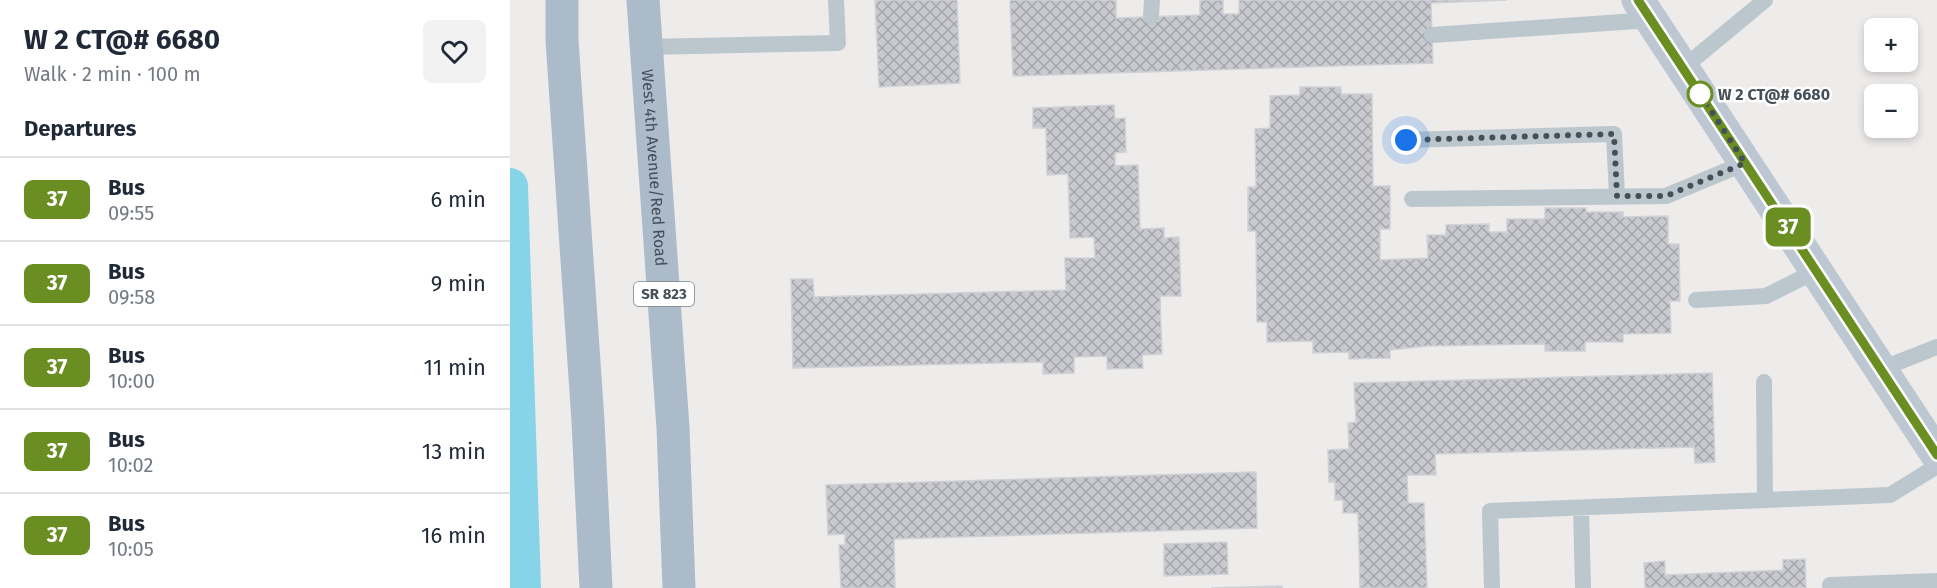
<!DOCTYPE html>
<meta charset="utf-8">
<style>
:root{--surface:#fff;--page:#f2f2f3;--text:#1f2937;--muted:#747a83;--line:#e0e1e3}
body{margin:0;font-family:"Fira Sans",sans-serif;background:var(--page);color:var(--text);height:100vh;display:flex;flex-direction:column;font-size:22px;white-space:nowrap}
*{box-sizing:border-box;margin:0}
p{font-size:20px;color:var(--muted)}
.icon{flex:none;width:33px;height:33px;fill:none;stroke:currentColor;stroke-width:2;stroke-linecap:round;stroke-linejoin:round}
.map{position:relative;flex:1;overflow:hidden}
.details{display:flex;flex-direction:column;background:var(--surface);width:510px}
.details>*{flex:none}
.badge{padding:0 12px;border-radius:9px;font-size:21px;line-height:39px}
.tools{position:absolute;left:1354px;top:18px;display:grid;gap:12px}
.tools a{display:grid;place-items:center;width:54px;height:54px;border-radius:9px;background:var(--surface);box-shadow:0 3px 9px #0003;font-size:30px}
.you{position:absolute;width:30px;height:30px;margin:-15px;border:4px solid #fff;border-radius:50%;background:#1a73e8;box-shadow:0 0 0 9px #1a73e833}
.map>.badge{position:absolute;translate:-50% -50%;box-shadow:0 0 0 3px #fff}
h2{padding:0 24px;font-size:22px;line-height:54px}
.round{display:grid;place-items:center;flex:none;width:63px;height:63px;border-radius:9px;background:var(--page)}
.head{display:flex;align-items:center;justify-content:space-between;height:102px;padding:0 24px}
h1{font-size:28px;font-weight:700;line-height:45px}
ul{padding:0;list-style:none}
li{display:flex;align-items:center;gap:18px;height:84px;padding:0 24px;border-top:2px solid var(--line)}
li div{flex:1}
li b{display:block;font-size:22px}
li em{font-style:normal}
li .badge{min-width:66px;font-weight:700;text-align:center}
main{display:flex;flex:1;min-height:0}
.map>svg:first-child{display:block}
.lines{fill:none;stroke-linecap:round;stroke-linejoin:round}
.canal{stroke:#87d4e8;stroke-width:36}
.building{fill:url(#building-cross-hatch);stroke:#cfd1d7;stroke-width:1.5}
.service{stroke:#bcc6cd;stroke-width:16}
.secondary{stroke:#bcc7d2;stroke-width:33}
.primary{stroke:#abbbca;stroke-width:33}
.line-casing{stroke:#fff;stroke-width:14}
.line{stroke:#6b8e23;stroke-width:9}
.walk{stroke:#444f58;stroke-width:6;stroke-dasharray:0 10.8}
.stop-dot{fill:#fff;stroke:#6b8e23;stroke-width:3}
.labels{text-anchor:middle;stroke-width:5;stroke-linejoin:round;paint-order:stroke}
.shield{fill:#fff;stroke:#7c848a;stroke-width:1.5}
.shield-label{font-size:15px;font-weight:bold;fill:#444f58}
.stop-label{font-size:16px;font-weight:bold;fill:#444f58;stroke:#fff;text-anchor:start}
.street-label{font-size:16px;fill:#444f58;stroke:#fff}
</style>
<main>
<section class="details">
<div class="head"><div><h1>W 2 CT@# 6680</h1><p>Walk · 2 min · 100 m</p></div><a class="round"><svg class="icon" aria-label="heart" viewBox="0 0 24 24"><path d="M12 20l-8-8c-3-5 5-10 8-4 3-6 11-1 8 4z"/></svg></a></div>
<h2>Departures</h2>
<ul>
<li><span class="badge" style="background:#6b8e23;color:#fff">37</span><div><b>Bus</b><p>09:55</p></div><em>6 min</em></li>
<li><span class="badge" style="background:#6b8e23;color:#fff">37</span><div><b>Bus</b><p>09:58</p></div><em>9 min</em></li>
<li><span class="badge" style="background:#6b8e23;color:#fff">37</span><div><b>Bus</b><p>10:00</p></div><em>11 min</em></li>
<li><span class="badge" style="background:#6b8e23;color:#fff">37</span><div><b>Bus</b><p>10:02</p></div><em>13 min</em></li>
<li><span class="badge" style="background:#6b8e23;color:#fff">37</span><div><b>Bus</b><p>10:05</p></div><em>16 min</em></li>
</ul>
</section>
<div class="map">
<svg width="1427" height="588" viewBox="0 0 1427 588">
<defs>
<pattern id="building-cross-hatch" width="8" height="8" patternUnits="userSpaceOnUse" patternTransform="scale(1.5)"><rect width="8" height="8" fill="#c8cad0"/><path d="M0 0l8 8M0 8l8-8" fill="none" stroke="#a4a6ac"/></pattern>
</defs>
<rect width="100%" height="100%" fill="#eeebeb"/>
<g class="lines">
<!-- canal -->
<path class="canal" d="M0,186l13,402"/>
</g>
<!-- building -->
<path class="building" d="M365,0h82l3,83 -81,4z
M500,0h106v18l84,-3v-15h23v14h16v-14h268l-76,3 2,60 -420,13z
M790,87h41v7h31l1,92h17v43h-10v31l48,-2 -1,-23h19v-10l43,-1v8h18v-13h38v-11h41v4h37v5l45,-1v28h11l1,57h-10l1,32 -48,1v8h-38v9h-40v-7l-118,2 -37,4v8l-41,1v-7l-36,1v-12l-46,1v-20h-10l-1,-91h-8v-44h8l-1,-58 15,-1v-32l30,-1z
M604,105l1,14 10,-1 1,34 -11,1v13l23,-1 2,64 24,-1v10l15,-1 2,59h-21l2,58 -20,1 1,13 -36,1v-13l-33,1v16l-31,1v-12l-250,6 -2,-89h22l1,18 252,-7 -1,-32h30l-1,-21 -24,1 -2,-64 -21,1 -1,-47h-13v-20z
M1202,373l3,89 -20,1 -1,-16 -259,7 1,21h-29l1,28h16l3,85h-67l-2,-75h-15v-13h-8v-18h-6l-1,-32 21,-1 -1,-26 8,-1 -2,-39z
M746,472l1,56 -363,11 1,49h-54l-2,-43h6v-11l-17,1 -2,-50z
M717,542l1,32 -64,2v-32z
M1295,559l1,29h-161l-1,-25 21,-2v14l118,-5v-10z
M772,586v2h-71z"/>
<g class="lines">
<!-- service -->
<path class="service" d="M641,16l1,-16
M922,35l219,-15
M136,47l192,-4 -2,-43
M1173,68l82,-68
M896,140l208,-6 3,62
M902,199l254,-3 79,-33
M1186,300l70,-4 50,-25
M1371,369l56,-22
M1254,382l1,118
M1071,508l2,80
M1320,585l107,-4
M982,588l-2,-77 400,-16 47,-29"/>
<!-- secondary -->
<path class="secondary" d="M1128,0l299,455"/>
<!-- primary -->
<g class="primary">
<path d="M52,0v40l26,381 8,167"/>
<path id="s1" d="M133,0l30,428 6,160"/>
</g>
</g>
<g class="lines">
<!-- line casing -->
<g class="line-casing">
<path id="line" d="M1128,0l299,455"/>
</g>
<!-- line -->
<use href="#line" class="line"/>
<!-- walk -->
<path class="walk" d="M896,140l208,-6 3,62h49l79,-33 -50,-77 5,8"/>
</g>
<!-- markers -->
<circle class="stop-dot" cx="1190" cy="94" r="12"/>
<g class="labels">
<!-- shield labels -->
<rect class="shield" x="124" y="282" width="60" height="24" rx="4.5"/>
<g class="shield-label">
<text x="154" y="299">SR 823</text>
</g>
<!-- stop labels -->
<g class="stop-label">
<text x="1208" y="100">W 2 CT@# 6680</text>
</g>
<!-- street labels -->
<g class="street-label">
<text dy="6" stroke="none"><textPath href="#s1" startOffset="168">West 4th Avenue/Red Road</textPath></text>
</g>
</g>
</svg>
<div class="tools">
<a>+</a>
<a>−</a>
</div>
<div class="you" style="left:896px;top:140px"></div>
<b class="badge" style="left:1278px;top:227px;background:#6b8e23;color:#fff">37</b>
</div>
</main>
